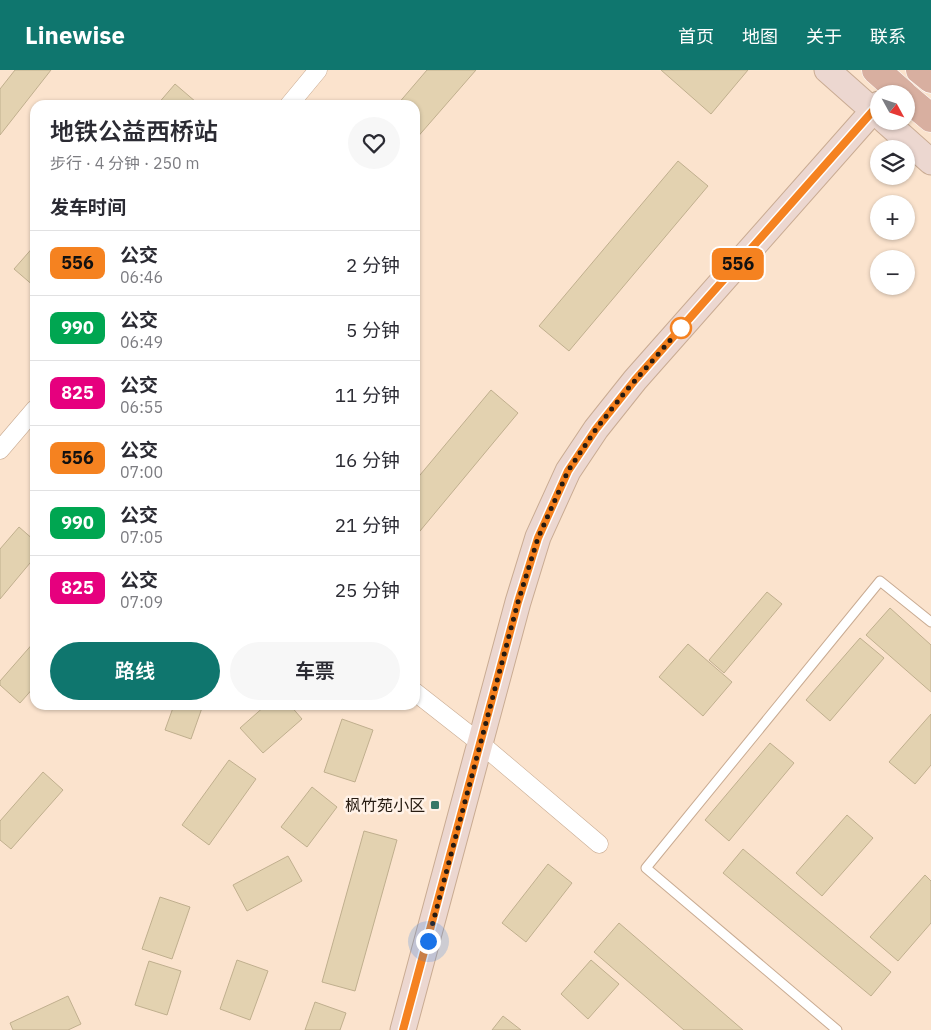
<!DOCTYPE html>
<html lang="zh">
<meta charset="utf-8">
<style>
:root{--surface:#fff;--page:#f7f7f7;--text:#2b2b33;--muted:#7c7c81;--line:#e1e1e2;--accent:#0f766e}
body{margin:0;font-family:"IBM Plex Sans","Noto Sans SC",sans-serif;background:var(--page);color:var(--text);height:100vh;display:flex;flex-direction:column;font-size:19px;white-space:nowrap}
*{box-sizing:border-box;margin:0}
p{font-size:16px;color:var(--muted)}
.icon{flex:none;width:28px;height:28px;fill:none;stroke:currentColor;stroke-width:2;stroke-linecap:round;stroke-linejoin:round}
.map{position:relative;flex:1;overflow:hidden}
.details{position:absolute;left:30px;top:30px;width:390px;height:610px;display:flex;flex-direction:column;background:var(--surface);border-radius:15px;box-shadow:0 1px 4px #0004}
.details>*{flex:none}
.badge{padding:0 10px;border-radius:8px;font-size:18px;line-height:32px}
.needle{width:32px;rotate:130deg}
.fabs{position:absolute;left:870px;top:15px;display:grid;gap:10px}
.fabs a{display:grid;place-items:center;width:45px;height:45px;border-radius:50%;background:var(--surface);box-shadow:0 1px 4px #0004;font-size:25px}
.you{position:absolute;width:25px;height:25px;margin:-12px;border:4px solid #fff;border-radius:50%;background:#1a73e8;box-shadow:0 0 0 8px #1a73e833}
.map>.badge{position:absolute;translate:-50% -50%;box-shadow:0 0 0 2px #fff}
h2{padding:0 20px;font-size:19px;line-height:45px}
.round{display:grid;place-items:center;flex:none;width:52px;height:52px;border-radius:26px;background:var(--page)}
.summary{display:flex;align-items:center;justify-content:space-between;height:85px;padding:0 20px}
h1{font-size:24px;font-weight:600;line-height:38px}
.primary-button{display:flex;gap:10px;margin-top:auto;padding:10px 20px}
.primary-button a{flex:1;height:58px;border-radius:30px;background:var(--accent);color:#fff;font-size:20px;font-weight:600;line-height:58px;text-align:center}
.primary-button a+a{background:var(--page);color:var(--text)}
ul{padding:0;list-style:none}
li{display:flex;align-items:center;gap:15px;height:65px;padding:0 20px;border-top:1px solid var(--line)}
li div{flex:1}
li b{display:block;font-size:19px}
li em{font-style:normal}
li .badge{min-width:55px;font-weight:700;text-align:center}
header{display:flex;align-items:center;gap:30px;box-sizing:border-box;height:70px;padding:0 25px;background:var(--accent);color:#fff}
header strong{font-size:24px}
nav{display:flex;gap:28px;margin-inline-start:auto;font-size:18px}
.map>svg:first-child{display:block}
.building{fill:#e3d2b0;stroke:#c0af8e}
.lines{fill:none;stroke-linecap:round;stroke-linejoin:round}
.lane-casing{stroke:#c9ab92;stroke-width:11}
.street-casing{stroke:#c9ab92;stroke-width:19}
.secondary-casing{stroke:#c9ab92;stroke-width:27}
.primary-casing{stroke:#fff;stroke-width:29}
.lane{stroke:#fff;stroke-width:9}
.street{stroke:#fff;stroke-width:18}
.secondary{stroke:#ecd7d0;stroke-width:25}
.primary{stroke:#d8afa0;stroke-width:28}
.line-casing{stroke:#fff;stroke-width:11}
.line{stroke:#f58220;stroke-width:8}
.walk{stroke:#261b11;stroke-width:5;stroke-dasharray:0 9}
.stop-dot{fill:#fff;stroke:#f58220;stroke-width:2.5}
.poi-dot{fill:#377766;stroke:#fff2e8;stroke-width:2}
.labels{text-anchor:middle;stroke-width:5;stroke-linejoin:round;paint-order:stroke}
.poi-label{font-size:16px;fill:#261b11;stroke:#fff2e8;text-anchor:end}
</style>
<header>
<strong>Linewise</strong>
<nav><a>首页</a><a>地图</a><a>关于</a><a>联系</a></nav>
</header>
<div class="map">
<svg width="931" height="960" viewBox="0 0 931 960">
<rect width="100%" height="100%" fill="#fbe3cd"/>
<!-- building -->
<path class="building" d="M15,0h36l-51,65v-46z
M427,0h49l-61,70v-35h-18z
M661,0h87l-37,44z
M175,14l21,18 -3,3h-36z
M678,91l30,25 -139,165 -30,-25z
M35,175v42l-21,-18z
M491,320l27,23 -103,124v-56z
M19,457l16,14v16l-35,42v-50z
M767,522l15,12 -58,69 -15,-13z
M890,538l41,37v47l-65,-57z
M860,568l24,20 -54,63 -24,-21z
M35,571v45l-15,17 -20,-18v-4z
M688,574l44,38 -29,34 -44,-39z
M174,635h29l-12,34 -26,-9z
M266,635h24l12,14 -39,34 -23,-25z
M931,644v51l-16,19 -26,-22z
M342,649l31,11 -18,52 -31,-10z
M770,673l24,20 -65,78 -24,-21z
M229,690l27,19 -47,66 -27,-20z
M43,702l20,18 -52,59 -11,-9v-19z
M312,717l25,20 -30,40 -26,-20z
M847,745l26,23 -51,58 -26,-23z
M364,761l33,9 -42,151 -33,-9z
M743,779l148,123 -20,24 -148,-123z
M288,786l14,25 -55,30 -14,-26z
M548,794l24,19 -46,59 -24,-19z
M925,805l6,6v42l-33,38 -28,-24z
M160,827l30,10 -18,52 -30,-10z
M619,853l124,107h-59l-90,-78z
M237,890l31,11 -18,49 -30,-11z
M591,890l28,24 -31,35 -27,-25z
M149,891l32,10 -14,44 -32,-10z
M68,926l13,28 -13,6h-55l-3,-7z
M315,932l31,11 -6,17h-35z
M503,946l18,14h-29z"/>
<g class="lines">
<!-- lane casing -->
<g class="lane-casing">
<path id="lane" d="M837,960l-191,-162 234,-287 51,41"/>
</g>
<!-- street casing -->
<g class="street-casing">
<path id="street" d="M289,35l29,-35
M0,380l35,-41
M415,622l65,51 119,101"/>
</g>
<!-- secondary casing -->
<g class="secondary-casing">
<path id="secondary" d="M827,0l52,46
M885,51l46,41
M403,960l115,-428 20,-65 30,-66 28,-42 39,-49 244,-276"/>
</g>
<!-- primary casing -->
<g class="primary-casing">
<path id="primary" d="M876,0l27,24
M920,0l11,9
M906,27l25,21"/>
</g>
<!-- lane -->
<use href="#lane" class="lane"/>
<!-- street -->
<use href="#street" class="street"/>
<!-- secondary -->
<use href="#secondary" class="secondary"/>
<!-- primary -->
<use href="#primary" class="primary"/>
</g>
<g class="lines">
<!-- line casing -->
<g class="line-casing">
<path id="line" d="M403,960l115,-428 20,-64 30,-67 28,-42 39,-49 244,-276"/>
</g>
<!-- line -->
<use href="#line" class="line"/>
<!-- walk -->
<path class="walk" d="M428,871l90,-339 20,-64 30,-67 28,-42 29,-37 56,-64"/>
</g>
<!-- markers -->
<circle class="stop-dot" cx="681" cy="258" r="10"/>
<rect class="poi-dot" x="430" y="730" width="10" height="10" rx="2.5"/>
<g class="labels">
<!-- poi labels -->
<g class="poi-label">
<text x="425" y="741">枫竹苑小区</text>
</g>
</g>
</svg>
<div class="fabs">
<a><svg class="needle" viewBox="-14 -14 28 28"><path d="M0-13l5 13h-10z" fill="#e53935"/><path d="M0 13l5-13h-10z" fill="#7c7c81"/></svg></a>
<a><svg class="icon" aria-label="layers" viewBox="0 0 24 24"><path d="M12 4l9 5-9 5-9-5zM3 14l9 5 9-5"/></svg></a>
<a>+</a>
<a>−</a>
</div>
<div class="you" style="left:428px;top:871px"></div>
<b class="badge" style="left:738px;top:194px;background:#f58220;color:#111">556</b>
<section class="details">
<div class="summary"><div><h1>地铁公益西桥站</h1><p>步行 · 4 分钟 · 250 m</p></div><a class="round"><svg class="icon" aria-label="heart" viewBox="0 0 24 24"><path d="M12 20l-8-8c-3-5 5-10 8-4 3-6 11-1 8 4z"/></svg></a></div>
<h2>发车时间</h2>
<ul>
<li><span class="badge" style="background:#f58220;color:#111">556</span><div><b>公交</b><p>06:46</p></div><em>2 分钟</em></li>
<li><span class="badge" style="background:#00a651;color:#fff">990</span><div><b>公交</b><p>06:49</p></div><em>5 分钟</em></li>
<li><span class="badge" style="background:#e6007e;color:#fff">825</span><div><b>公交</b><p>06:55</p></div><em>11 分钟</em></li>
<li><span class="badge" style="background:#f58220;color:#111">556</span><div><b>公交</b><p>07:00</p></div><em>16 分钟</em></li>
<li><span class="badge" style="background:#00a651;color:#fff">990</span><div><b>公交</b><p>07:05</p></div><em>21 分钟</em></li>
<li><span class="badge" style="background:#e6007e;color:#fff">825</span><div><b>公交</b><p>07:09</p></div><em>25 分钟</em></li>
</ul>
<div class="primary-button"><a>路线</a><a>车票</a></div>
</section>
</div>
